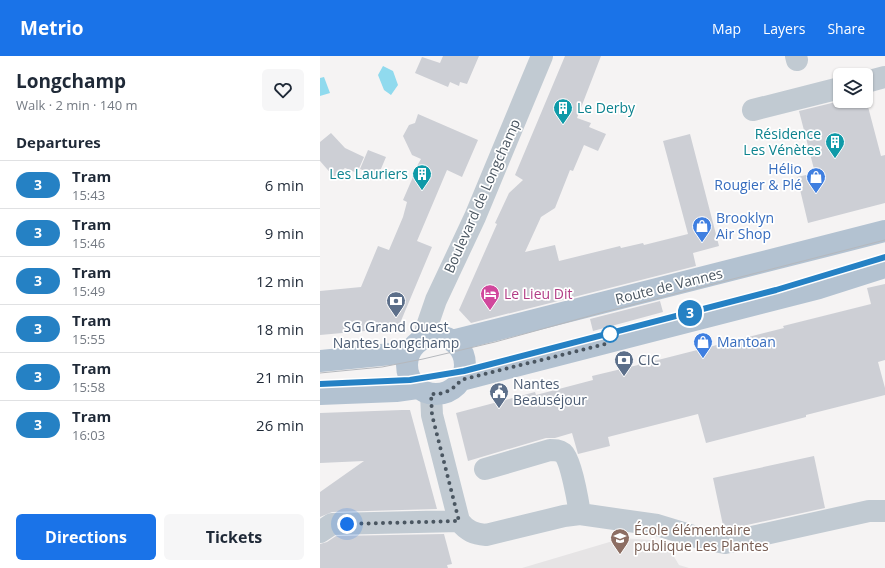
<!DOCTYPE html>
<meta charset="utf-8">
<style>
:root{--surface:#fff;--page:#f6f6f7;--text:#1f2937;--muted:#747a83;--line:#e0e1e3;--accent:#1a73e8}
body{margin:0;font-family:"Open Sans",sans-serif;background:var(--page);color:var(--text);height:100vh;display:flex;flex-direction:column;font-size:15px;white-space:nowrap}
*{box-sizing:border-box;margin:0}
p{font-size:13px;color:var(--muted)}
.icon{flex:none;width:22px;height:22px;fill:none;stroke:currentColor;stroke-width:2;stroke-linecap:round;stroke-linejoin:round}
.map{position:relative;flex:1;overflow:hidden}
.panel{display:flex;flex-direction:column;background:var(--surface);width:320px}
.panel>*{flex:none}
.badge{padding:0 8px;border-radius:13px;font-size:14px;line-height:26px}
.controls{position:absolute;left:513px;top:12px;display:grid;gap:8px}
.controls a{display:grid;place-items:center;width:40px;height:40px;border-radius:6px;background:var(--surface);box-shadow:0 1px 3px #0004;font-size:20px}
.you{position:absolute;width:20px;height:20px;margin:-10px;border:3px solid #fff;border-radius:50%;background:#1a73e8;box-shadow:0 0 0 6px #1a73e833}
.map>.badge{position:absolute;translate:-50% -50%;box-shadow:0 0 0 2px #fff}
h2{padding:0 16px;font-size:15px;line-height:36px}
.round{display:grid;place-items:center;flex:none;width:42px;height:42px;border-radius:6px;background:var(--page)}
.overview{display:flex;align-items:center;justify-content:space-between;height:68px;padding:0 16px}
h1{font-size:19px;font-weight:700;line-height:30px}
.button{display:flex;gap:8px;margin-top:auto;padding:8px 16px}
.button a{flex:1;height:46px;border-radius:6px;background:var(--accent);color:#fff;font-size:16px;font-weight:700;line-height:46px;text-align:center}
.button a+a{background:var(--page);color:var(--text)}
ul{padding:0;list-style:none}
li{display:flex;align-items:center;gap:12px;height:48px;padding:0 16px;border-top:1px solid var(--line)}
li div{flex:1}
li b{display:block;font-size:15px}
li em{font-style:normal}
li .badge{min-width:44px;font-weight:700;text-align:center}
header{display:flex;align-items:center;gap:24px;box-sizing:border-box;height:56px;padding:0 20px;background:var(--accent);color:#fff}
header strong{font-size:19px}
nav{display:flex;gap:22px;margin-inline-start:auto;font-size:14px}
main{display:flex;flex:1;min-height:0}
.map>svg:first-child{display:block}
.education{fill:#e6e4e5}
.water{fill:#90daee}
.building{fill:#cdcfd5}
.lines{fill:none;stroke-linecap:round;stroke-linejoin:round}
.minor{stroke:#c1cad2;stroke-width:22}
.major{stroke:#b3c2d1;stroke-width:22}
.tram{stroke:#b5b8bd;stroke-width:1}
.line-casing{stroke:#fff;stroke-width:9}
.line{stroke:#2581c4;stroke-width:6}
.walk{stroke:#4a5661;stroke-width:4;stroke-dasharray:0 7.2}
.stop-dot{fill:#fff;stroke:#2581c4;stroke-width:2}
.labels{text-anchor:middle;stroke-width:3.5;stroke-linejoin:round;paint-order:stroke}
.culture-label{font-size:14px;fill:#0d838f;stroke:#fff;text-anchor:end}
.shop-label{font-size:14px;fill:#366cbe;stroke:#fff;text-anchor:start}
.street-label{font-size:14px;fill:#4a5661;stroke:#fff}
.hotel-label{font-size:14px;fill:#b23c85;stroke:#fff;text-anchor:start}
.service-label{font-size:14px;fill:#4e5e75;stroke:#fff;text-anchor:start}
.education-label{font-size:14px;fill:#785e54;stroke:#fff;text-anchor:start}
</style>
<header>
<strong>Metrio</strong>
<nav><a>Map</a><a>Layers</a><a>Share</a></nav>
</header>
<main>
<section class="panel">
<div class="overview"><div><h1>Longchamp</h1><p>Walk · 2 min · 140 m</p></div><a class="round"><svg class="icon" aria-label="heart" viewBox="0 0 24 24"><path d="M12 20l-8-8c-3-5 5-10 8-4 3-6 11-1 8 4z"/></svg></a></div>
<h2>Departures</h2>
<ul>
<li><span class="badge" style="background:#2581c4;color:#fff">3</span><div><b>Tram</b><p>15:43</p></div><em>6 min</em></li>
<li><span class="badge" style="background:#2581c4;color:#fff">3</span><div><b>Tram</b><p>15:46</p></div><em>9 min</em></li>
<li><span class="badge" style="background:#2581c4;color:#fff">3</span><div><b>Tram</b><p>15:49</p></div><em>12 min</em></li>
<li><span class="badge" style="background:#2581c4;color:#fff">3</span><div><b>Tram</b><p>15:55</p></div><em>18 min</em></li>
<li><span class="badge" style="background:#2581c4;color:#fff">3</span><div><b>Tram</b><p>15:58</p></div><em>21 min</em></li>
<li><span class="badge" style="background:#2581c4;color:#fff">3</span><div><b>Tram</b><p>16:03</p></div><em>26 min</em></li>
</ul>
<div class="button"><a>Directions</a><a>Tickets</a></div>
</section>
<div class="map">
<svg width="565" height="512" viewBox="0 0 565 512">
<rect width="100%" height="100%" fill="#f5f3f3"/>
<!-- education -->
<path class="education" d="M303,482l28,2 16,5 12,20 10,3h-167z"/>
<!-- water -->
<path class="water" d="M63,10l10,5 5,14 -7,10 -7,-5 -6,-15z
M4,21l6,16 -10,3v-18z"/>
<!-- building -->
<path class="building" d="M123,0h36l-12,28 -7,-2 -1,4 -9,-4 -2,5 -33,-14 7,-16 18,6z
M245,0h36l-24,62 14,5 -2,4 17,7 -8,17 -14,-6 -11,26 -3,-1 -15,38 -14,9 -16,35 30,-7 4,16 61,-15 1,2 22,-5 1,2 44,-11 -25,-93 27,-7 29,112 -26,7 3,13 -225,57 -12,-13 38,-86 -2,-1 14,-30 14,-13 -8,-5z
M546,43l15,57 4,-1v48l-77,20 -11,-46 18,-4 -16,-62 41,-10h26z
M98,58l60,26 -16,37 -15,-7 -30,71 15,6 -34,81 -78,7v-44l41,-4 17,-41 11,4 14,-33 4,-15 -4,-2 13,-30 4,2 -3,-6 4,-7 -9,-4 -9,-19 6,-11 6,-2z
M11,77l14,15 19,9 -7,16 -12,-5 -11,9 -14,-16v-19z
M48,94l18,7 -8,19 -18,-7z
M565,228v76l-7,2 7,26v7l-79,20v2l-100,26 -8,-29 -90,23 2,9 -32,8 -6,-21 -17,5h-9l-78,23 -12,-48 79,-21 1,3 57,-15 -1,-4 46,-11v-1l15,-4 1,1 130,-33 -1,-2 88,-22 -4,-16z
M340,245l3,11 -70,19 -3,-12z
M82,354h8l27,99 -105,3 -12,5v-25l44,-31 -44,2v-50z
M494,400l11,52 -101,22 -11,-52z
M124,478l8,30 -5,1 1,3h-128v-24l7,-2 9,-6z"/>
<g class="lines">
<!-- minor -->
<path class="minor" d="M476,0l1,4
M546,26l19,-5
M433,54l87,-22
M106,281v-8l10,-29 39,-83 67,-161
M111,338l1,21 27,106c8,10 15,13 27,14l78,-19 16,-2 77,11 46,14 22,4 144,-32h16
M165,413l65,-19c5,0 9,0 13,3 8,7 15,48 17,61
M0,476l12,-8 127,-3"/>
<!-- major -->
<path class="major" d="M87 309a29 29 0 1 1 58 0a29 29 0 1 1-58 0Z
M132,285l433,-110
M0,305l71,-7 18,-3
M141,324l358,-92 66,-21
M0,338l76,-3 21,-3"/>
<!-- tram -->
<path class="tram" d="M0,317l62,-6 41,-8 72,-17 109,-30 281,-72
M0,328l90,-4 55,-9 311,-81 109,-33"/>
</g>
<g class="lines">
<!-- line casing -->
<g class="line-casing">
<path id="line" d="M0,328l90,-4 54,-9 312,-81 109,-33"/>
</g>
<!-- line -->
<use href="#line" class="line"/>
<!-- walk -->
<path class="walk" d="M27,468l112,-3 -27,-106 -1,-21c13,1 22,-4 30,-14l144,-36 5,-10"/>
</g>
<!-- icons -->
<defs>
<g id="building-pin" transform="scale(1)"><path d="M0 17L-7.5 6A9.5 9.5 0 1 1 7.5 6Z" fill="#0f9aa8" stroke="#fff"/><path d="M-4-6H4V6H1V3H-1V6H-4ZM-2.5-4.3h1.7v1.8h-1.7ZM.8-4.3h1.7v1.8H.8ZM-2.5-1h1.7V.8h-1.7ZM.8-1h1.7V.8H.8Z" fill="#fff"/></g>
<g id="shop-pin" transform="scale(1)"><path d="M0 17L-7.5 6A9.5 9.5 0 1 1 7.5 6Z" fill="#3f7fe0" stroke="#fff"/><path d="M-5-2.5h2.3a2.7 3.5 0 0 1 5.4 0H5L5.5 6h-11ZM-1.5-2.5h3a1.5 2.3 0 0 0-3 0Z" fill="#fff"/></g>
<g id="hotel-pin" transform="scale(1)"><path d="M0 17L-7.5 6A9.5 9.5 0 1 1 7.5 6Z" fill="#d1479c" stroke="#fff"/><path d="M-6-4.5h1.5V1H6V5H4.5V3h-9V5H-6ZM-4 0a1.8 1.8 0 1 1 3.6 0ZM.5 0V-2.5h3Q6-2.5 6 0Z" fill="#fff"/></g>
<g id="bank-pin" transform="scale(1)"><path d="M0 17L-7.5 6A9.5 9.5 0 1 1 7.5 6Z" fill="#5c6f8a" stroke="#fff"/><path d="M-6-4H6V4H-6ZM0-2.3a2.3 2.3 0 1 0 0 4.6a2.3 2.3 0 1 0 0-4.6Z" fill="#fff"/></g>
<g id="civic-pin" transform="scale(1)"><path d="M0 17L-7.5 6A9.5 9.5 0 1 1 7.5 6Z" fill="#5c6f8a" stroke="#fff"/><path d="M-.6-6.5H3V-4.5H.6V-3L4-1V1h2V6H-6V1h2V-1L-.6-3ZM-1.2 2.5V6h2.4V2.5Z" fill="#fff"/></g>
<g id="school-pin" transform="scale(1)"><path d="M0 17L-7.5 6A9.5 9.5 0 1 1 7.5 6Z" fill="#8d6e63" stroke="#fff"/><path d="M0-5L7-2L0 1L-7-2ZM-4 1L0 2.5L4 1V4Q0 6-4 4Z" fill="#fff"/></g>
</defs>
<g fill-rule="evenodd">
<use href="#building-pin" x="243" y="52"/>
<use href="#building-pin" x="515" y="86"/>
<use href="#building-pin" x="102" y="118"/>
<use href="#shop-pin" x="496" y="121"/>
<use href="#shop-pin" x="382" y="170"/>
<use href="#hotel-pin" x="170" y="238"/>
<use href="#bank-pin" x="76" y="245"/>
<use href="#shop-pin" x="383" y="286"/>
<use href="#bank-pin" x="304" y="304"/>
<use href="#civic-pin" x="179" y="336"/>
<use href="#school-pin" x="300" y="482"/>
</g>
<!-- markers -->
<circle class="stop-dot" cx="290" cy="278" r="8"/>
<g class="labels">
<!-- culture labels -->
<g class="culture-label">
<text x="257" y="57" text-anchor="start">Le Derby</text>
<text x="501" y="83">Résidence<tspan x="501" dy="16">Les Vénètes</tspan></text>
<text x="88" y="123">Les Lauriers</text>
</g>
<!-- shop labels -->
<g class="shop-label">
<text x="482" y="118" text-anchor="end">Hélio<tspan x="482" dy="16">Rougier &amp; Plé</tspan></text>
<text x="396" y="167">Brooklyn<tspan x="396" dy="16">Air Shop</tspan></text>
<text x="397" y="291">Mantoan</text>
</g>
<!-- street labels -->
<g class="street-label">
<text transform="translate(162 140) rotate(-66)" y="5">Boulevard de Longchamp</text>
<text transform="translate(349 230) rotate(-14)" y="5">Route de Vannes</text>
</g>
<!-- hotel labels -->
<g class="hotel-label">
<text x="184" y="243">Le Lieu Dit</text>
</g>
<!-- service labels -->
<g class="service-label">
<text x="76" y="276" text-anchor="middle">SG Grand Ouest<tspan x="76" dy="16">Nantes Longchamp</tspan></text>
<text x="318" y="309">CIC</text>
<text x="193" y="333">Nantes<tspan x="193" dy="16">Beauséjour</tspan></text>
</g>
<!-- education labels -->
<g class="education-label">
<text x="314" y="479">École élémentaire<tspan x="314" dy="16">publique Les Plantes</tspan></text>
</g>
</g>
</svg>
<div class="controls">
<a><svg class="icon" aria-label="layers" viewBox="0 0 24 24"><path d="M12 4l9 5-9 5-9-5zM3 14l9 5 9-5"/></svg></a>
</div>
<div class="you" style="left:27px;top:468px"></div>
<b class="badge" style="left:370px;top:257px;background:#2581c4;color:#fff">3</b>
</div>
</main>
